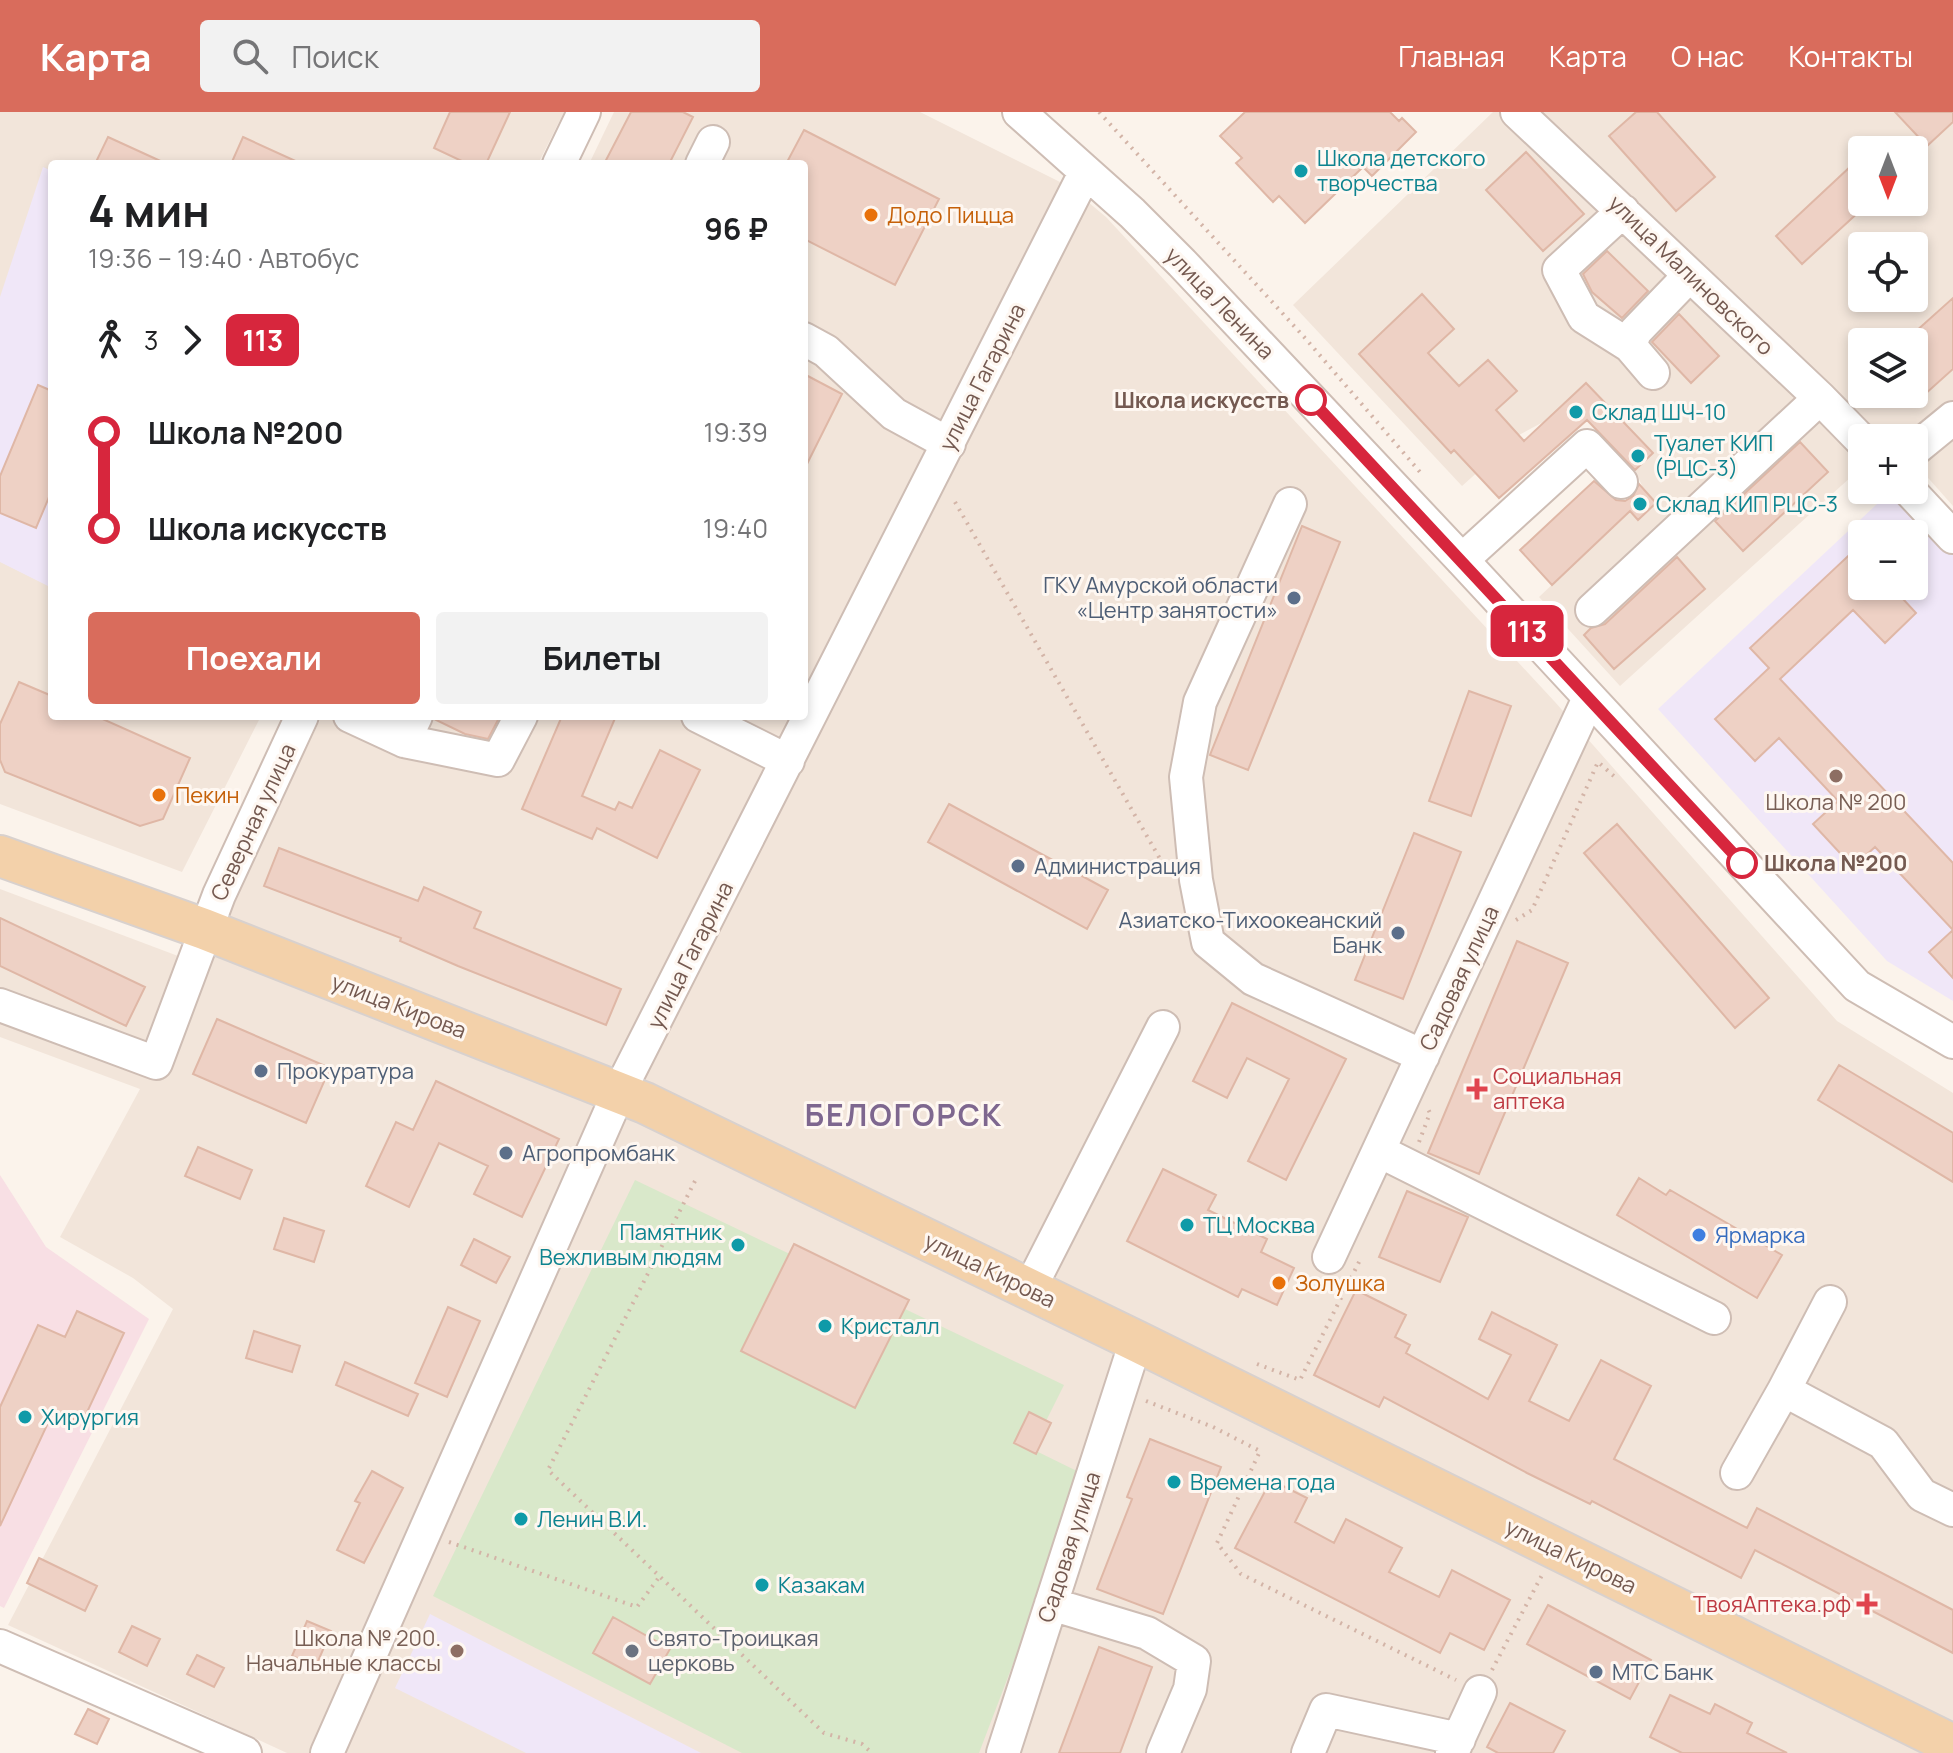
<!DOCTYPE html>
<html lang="ru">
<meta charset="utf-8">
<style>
:root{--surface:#fff;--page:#f2f2f2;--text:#202124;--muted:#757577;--accent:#d96c5c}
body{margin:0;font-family:Manrope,sans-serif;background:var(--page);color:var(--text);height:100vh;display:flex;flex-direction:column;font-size:30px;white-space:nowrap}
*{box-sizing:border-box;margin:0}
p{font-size:26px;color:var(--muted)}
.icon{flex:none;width:44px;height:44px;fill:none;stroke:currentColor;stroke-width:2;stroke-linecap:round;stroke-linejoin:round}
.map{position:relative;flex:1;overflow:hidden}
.panel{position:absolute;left:48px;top:48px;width:760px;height:560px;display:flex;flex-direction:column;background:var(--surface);border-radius:8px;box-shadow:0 4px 12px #0003}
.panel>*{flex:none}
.badge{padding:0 16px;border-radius:12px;font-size:28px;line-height:52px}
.needle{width:52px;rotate:180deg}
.tools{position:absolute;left:1848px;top:24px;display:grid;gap:16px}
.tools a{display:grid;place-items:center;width:80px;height:80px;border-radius:8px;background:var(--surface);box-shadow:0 4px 12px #0003;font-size:40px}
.map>.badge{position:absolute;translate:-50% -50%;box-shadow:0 0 0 4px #fff}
.legs{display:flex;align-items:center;gap:12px;height:88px;padding:0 40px;font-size:26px}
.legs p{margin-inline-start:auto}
.headline{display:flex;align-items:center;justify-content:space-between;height:136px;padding:0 40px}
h1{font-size:44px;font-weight:700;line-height:60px}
.primary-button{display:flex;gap:16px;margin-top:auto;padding:16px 40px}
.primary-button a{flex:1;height:92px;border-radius:8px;background:var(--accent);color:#fff;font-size:32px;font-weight:700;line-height:92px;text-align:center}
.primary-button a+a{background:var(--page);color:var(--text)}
ul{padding:0 40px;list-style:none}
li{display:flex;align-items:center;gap:28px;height:96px;font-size:30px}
li i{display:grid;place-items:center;width:12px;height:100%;margin:0 10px;background:currentColor}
li i::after{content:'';width:20px;height:20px;margin:-10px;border:6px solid;border-radius:50%;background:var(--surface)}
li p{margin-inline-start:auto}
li:first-child i{background:linear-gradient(#0000 50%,currentColor 0)}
li:last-child i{background:linear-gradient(currentColor 50%,#0000 0)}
header{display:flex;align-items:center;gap:48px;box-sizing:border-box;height:112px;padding:0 40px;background:var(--accent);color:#fff}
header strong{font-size:38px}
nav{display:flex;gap:44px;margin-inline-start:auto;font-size:28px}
.search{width:560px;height:72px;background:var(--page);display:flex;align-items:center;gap:20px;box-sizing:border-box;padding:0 28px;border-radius:8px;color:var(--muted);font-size:30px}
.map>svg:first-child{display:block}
.residential{fill:#f2e5da;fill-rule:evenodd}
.education{fill:#f0e7f8;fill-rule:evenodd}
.medical{fill:#f8dfe4}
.green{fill:#d9e8ca}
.building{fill:#eed1c5;stroke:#dfb7a6;stroke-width:2}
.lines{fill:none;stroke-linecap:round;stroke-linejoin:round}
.minor-casing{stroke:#cebdb4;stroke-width:36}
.major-casing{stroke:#d8d1ce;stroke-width:44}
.path{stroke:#d3b4a7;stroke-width:4;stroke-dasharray:2 6;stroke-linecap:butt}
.minor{stroke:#fff;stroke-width:32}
.major{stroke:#f3d1aa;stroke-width:40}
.line-1-casing{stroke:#fff;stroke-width:18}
.line-1{stroke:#d7263d;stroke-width:12}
.culture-dot{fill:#0f9aa8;stroke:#fef7f1;stroke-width:3}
.food-dot{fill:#e8710a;stroke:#fef7f1;stroke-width:3}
.stop-1-dot{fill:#fff;stroke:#d7263d;stroke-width:4}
.service-dot{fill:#5c6f8a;stroke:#fef7f1;stroke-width:3}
.education-dot{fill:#8d6e63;stroke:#fef7f1;stroke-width:3}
.health-dot{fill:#e0444e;stroke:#fef7f1;stroke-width:3}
.shop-dot{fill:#3f7fe0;stroke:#fef7f1;stroke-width:3}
.worship-dot{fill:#6b7280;stroke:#fef7f1;stroke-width:3}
.labels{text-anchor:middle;stroke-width:6;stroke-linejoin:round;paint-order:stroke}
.culture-label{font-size:22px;fill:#0d838f;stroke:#fef7f1;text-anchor:start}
.food-label{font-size:22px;fill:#c56008;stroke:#fef7f1;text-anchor:start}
.street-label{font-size:22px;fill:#745950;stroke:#fef7f1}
.stop-label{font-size:22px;font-weight:bold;fill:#745950;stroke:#fef7f1;text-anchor:end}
.service-label{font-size:22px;fill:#4e5e75;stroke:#fef7f1;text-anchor:start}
.education-label{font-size:22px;fill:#785e54;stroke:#fef7f1}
.health-label{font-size:22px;fill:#be3a42;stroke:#fef7f1;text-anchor:start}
.shop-label{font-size:22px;fill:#366cbe;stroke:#fef7f1;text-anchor:start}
.worship-label{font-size:22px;fill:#5b616d;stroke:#fef7f1;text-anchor:start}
.district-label{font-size:30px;font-weight:bold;letter-spacing:2px;fill:#7e678f;stroke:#fef7f1}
</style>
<header>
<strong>Карта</strong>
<div class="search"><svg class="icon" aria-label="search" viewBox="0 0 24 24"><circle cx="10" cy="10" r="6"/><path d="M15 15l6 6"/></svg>Поиск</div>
<nav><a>Главная</a><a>Карта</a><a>О нас</a><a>Контакты</a></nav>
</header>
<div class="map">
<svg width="1953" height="1641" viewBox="0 0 1953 1641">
<rect width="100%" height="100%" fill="#fbf3eb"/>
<!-- residential -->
<path class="residential" d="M0,0h564l-26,52h-486v552h209l-79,156 -182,-68z
M614,0h306l150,75 36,30 449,485 282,319 116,72v647l-7,13h-1659l-279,-128 165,-316 -40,-31 -73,-41 80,-148 -140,-52v-148l202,76 120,-249h482v-552h-215z
M1493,0h460v394l-39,-44v-24h-52v29l-242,219 -81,-89 91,-86 8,8 18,-15 -13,-16 -8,-18 17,-17 -66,-69 -39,36 -28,15 -57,51 -169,-181zM1862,38h52v52h-52zM1862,134h52v52h-52zM1862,230h52v52h-52z"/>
<!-- education -->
<path class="education" d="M43,55l9,4v417l-52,-26v-265z
M1892,378l61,65v446l-66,-40 -229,-252zM1862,422h52v52h-52z
M430,1502l271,139h-175l-131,-65z"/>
<!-- medical -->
<path class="medical" d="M0,1063l46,72 103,72 -145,289 -4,-2z"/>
<!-- green -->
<path class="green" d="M635,1068l429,205 -32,64 53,26 -106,278h-237l-309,-157z"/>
<!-- building -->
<path class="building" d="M450,0h60l-24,52h-18l-34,-16z
M631,0h52l10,5 -24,47h-65z
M1245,0h145l9,9 3,-3 14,14 -44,44 -9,-9 -58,56 -26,-27 -6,6 -37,-39 6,-5 -22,-22z
M1636,0h21l58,65 -39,34 -67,-75z
M1895,0h58v10l-26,24z
M804,18l135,69 -44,86 -91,-46v-75h-18z
M108,25l59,27h-72z
M243,25l59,27h-71z
M1526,40l58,62 -41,37 -57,-61z
M1851,54l11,12v31l-60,55 -26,-28z
M1607,139l41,40 -26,27 -30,-26 -9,-18z
M1422,182l32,35 -26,24 31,33 29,-26 29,31 -21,19 28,31 62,-58 67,70 -18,17 -48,-50 -88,78 -45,-48 -3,3 -92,-99z
M1953,186v71l-39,35v-71z
M1679,202l40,42 -28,27 -39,-41z
M804,262l38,20 -38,76z
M38,273l14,6v99l-16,38 -36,-15v-37z
M1800,330l28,30 -85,79 -28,-30z
M1594,369l22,19 9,1 8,-5 6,-12 17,19 -18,17 -8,-9 -78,74 -32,-35z
M1302,414l38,16 -92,228 -38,-15z
M1862,431v43h29l25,27 -31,30 -32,-33 -73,69 173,184v115l-24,-26 24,-22 -78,-83 -22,20 -40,-43 25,-23 -59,-63 -24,23 -40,-42 54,-51 -19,-20z
M1677,445l28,32 -91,80 -30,-34 7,-7 14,-4z
M19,570l33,14v20h44l94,42 -27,61 -23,7 -135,-54 -5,-12v-36z
M1469,579l42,15 -40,110 -42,-15z
M435,604h65l-12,23 -23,-5 -31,-15z
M562,604h54l-34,80 33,14 4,-8 13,6 28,-58 40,20 -43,88 -60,-30 -5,11 -70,-30z
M949,692l159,86 -21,39 -159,-87z
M1617,712l152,174 -34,30 -151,-175z
M1414,721l47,19 -58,147 -48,-19z
M279,736l139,53 6,-14 57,25 -7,16 147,61 -15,36 -148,-59 -58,-25 1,-3 -137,-52z
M0,806l145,69 -19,39 -126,-60z
M1517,829l51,22 -89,211 -51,-21z
M1232,891l114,56 -60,121 -38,-19 41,-82 -42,-21 -20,40 -34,-17z
M217,907l113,49 -24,55 -113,-49z
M1839,953l114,68v49l-135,-82z
M436,969l123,58 -37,78 -48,-23 14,-28 -49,-23 -30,64 -43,-21 30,-64 17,8z
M198,1035l54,23 -12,29 -55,-23z
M1163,1057l53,26 -8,15 59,29 -6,13 33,16 -17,37 -35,-16 -4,8 -111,-56z
M1639,1066l27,17 4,-5 112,65 -25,43 -140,-83z
M1407,1079l61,26 -28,65 -61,-25z
M284,1106l40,13 -10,31 -40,-13z
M474,1127l36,18 -14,26 -35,-18z
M794,1132l115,56 -54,108 -114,-57z
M1356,1178l50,25 -11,22 15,8 -4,8 82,46 23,-44 -32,-16 13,-27 65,33 -28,56 40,20 32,-61 50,26 -37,73 133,69 10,-20 196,102v43l-198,-103 -14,28 -149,-77 -2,3 -63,-31 -143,-76 -5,10 -65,-32z
M448,1195l32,14 -33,76 -32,-14z
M77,1199l47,22 -42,90 -28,-13 -54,116v-119l38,-82 27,12z
M254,1219l46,15 -8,26 -46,-14z
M345,1250l73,32 -10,22 -72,-31z
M1029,1300l22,11 -15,31 -22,-11z
M1150,1327l71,28 -58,147 -66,-25 35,-90 -5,-2z
M372,1359l31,17 -39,75 -27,-13 23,-47 -5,-2z
M1271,1368l36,18 -12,24 39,21 12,-24 56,29 -13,24 50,25 13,-27 58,30 -26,50 -34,-17 -10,20 -205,-105z
M39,1446l58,28 -12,25 -58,-28z
M1548,1493l103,55 -21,39 -103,-55z
M613,1505l57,32 -20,35 -57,-31z
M307,1509l24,10 -15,35 -24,-10z
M132,1514l28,13 -13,27 -28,-14z
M1099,1535l53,20 -32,86h-61z
M197,1543l27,13 -10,19 -27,-13z
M1670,1583l40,19 5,-10 37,19 -5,10 40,20h-105l-32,-16z
M1510,1591l55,28 -12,22h-55l-11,-6z
M88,1597l21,10 -12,25 -22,-10z"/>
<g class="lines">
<!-- minor casing -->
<g class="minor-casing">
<path id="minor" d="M1019,0l113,101 50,50 280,297 395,426 96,56
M1517,0l303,286 42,43
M559,52l25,-52
M702,52l11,-22
M1623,99l-64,59 25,47 46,29
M804,227l22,12 68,63 55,30
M1653,261l-23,-27 5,-14 54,-56
M1914,338l39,-32
M1909,378l44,47
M1290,392l-90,198 -14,75 10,103 12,62 45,37 170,77
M1462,448l125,-114 34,36
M1592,498l228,-212
M350,604l54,25 94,19 23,-44
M698,604l90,45
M404,629l12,-25
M0,893l156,58 63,-168 83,-179
M1379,1039l335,167
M1329,1145l260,-559
M1029,1178l134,-263
M1784,1278l99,53 39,52 31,15
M1737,1361l47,-83 46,-88
M1051,1492l96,29 47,28 -4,28 -27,64
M0,1534l245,107
M327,1641l292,-661 466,-919
M1003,1641l133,-412
M1308,1641l18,-43 133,29
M1452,1641l28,-61"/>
</g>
<!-- major casing -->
<g class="major-casing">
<path id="major" d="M0,744l204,73 441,174 491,238 817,404"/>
</g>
<!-- path -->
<path class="path" d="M1099,0l206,226 115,134
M955,390l212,369
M1516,808l16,-10 66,-148 17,15
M1419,1030l11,-29 -2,-4
M695,1069l-147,289 276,263 38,11 10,9
M1257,1252l43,16 60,-120
M1146,1289l67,26 47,24 -43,92 24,31 215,106
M449,1430l188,65 23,-31
M1492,1558l50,-95"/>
<!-- minor -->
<use href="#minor" class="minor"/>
<!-- major -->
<use href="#major" class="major"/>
</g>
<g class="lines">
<!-- line-1 casing -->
<g class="line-1-casing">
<path id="line-1" d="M1311,288l431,463"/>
</g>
<!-- line-1 -->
<use href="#line-1" class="line-1"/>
</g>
<!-- markers -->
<g class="culture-dot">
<circle cx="1301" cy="59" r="8"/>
<circle cx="1576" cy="300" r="8"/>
<circle cx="1638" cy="344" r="8"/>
<circle cx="1640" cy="392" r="8"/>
<circle cx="1187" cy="1113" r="8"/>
<circle cx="738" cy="1133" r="8"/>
<circle cx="825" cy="1214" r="8"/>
<circle cx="25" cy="1305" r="8"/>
<circle cx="1174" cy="1370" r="8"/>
<circle cx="521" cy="1407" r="8"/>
<circle cx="762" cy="1473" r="8"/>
</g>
<g class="food-dot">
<circle cx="871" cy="103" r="8"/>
<circle cx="159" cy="683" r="8"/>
<circle cx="1279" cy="1171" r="8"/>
</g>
<g class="stop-1-dot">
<circle cx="1311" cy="288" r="14"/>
<circle cx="1742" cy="751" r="14"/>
</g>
<g class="service-dot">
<circle cx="1294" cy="486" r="8"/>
<circle cx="1018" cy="754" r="8"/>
<circle cx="1398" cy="821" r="8"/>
<circle cx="261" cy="959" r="8"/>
<circle cx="506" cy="1041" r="8"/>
<circle cx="1596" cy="1560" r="8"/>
</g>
<g class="education-dot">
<circle cx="1836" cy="664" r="8"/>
<circle cx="457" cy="1539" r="8"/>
</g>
<g class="health-dot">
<path d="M1473 965h8v8h8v8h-8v8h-8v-8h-8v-8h8z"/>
<path d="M1863 1480h8v8h8v8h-8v8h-8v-8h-8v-8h8z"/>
</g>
<circle class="shop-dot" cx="1699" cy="1123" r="8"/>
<circle class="worship-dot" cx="632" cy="1539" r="8"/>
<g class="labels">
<!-- culture labels -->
<g class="culture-label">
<text x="1317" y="54">Школа детского<tspan x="1317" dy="25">творчества</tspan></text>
<text x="1592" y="308">Склад ШЧ-10</text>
<text x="1654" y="339">Туалет КИП<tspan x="1654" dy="25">(РЦС-3)</tspan></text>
<text x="1656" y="400">Склад КИП РЦС-3</text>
<text x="1203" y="1121">ТЦ Москва</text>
<text x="722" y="1128" text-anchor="end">Памятник<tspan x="722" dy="25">Вежливым людям</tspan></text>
<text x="841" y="1222">Кристалл</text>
<text x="41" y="1313">Хирургия</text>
<text x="1190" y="1378">Времена года</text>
<text x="537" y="1415">Ленин В.И.</text>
<text x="778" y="1481">Казакам</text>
</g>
<!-- food labels -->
<g class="food-label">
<text x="887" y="111">Додо Пицца</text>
<text x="175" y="691">Пекин</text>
<text x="1295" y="1179">Золушка</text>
</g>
<!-- street labels -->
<g class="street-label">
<text transform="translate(1691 163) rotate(44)" y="8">улица Малиновского</text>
<text transform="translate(1220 191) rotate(46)" y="8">улица Ленина</text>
<text transform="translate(982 265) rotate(-63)" y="8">улица Гагарина</text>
<text transform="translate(253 710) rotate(-65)" y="8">Северная улица</text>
<text transform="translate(690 843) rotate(-63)" y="8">улица Гагарина</text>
<text transform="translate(1459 866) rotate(-65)" y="8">Садовая улица</text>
<text transform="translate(399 894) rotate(21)" y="8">улица Кирова</text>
<text transform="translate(990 1158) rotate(26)" y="8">улица Кирова</text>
<text transform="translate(1069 1435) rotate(-72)" y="8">Садовая улица</text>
<text transform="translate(1571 1444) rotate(26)" y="8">улица Кирова</text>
</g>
<!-- stop labels -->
<g class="stop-label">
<text x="1289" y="296">Школа искусств</text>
<text x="1764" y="759" text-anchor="start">Школа №200</text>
</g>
<!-- service labels -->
<g class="service-label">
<text x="1278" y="481" text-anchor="end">ГКУ Амурской области<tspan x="1278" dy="25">«Центр занятости»</tspan></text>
<text x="1034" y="762">Администрация</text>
<text x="1382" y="816" text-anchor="end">Азиатско-Тихоокеанский<tspan x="1382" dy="25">Банк</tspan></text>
<text x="277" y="967">Прокуратура</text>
<text x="522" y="1049">Агропромбанк</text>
<text x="1612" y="1568">МТС Банк</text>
</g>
<!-- education labels -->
<g class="education-label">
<text x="1836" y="698">Школа № 200</text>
<text x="441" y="1534" text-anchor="end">Школа № 200.<tspan x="441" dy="25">Начальные классы</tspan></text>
</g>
<!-- health labels -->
<g class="health-label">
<text x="1493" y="972">Социальная<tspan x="1493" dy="25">аптека</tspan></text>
<text x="1851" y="1500" text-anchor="end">ТвояАптека.рф</text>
</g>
<!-- shop labels -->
<g class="shop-label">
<text x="1715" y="1131">Ярмарка</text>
</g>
<!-- worship labels -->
<g class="worship-label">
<text x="648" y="1534">Свято-Троицкая<tspan x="648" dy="25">церковь</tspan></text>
</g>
<!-- district labels -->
<g class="district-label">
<text x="904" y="1014">БЕЛОГОРСК</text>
</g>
</g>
</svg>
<div class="tools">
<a><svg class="needle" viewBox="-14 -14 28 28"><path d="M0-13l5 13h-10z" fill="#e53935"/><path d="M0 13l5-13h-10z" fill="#757577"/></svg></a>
<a><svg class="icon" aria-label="locate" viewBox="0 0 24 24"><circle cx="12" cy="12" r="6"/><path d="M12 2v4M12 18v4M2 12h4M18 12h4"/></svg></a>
<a><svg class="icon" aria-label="layers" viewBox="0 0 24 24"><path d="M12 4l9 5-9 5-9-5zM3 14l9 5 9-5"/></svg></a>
<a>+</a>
<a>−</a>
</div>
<b class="badge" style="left:1527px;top:519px;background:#d7263d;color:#fff">113</b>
<section class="panel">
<div class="headline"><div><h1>4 мин</h1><p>19:36 – 19:40 · Автобус</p></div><b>96 ₽</b></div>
<div class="legs"><svg class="icon" aria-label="walk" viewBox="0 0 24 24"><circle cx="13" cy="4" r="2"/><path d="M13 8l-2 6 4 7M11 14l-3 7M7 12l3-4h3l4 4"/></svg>3<svg class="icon" aria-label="forward" viewBox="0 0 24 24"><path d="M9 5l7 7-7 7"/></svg><b class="badge" style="background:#d7263d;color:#fff">113</b></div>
<ul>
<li><i style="color:#d7263d"></i><b>Школа №200</b><p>19:39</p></li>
<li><i style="color:#d7263d"></i><b>Школа искусств</b><p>19:40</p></li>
</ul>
<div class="primary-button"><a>Поехали</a><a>Билеты</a></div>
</section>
</div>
